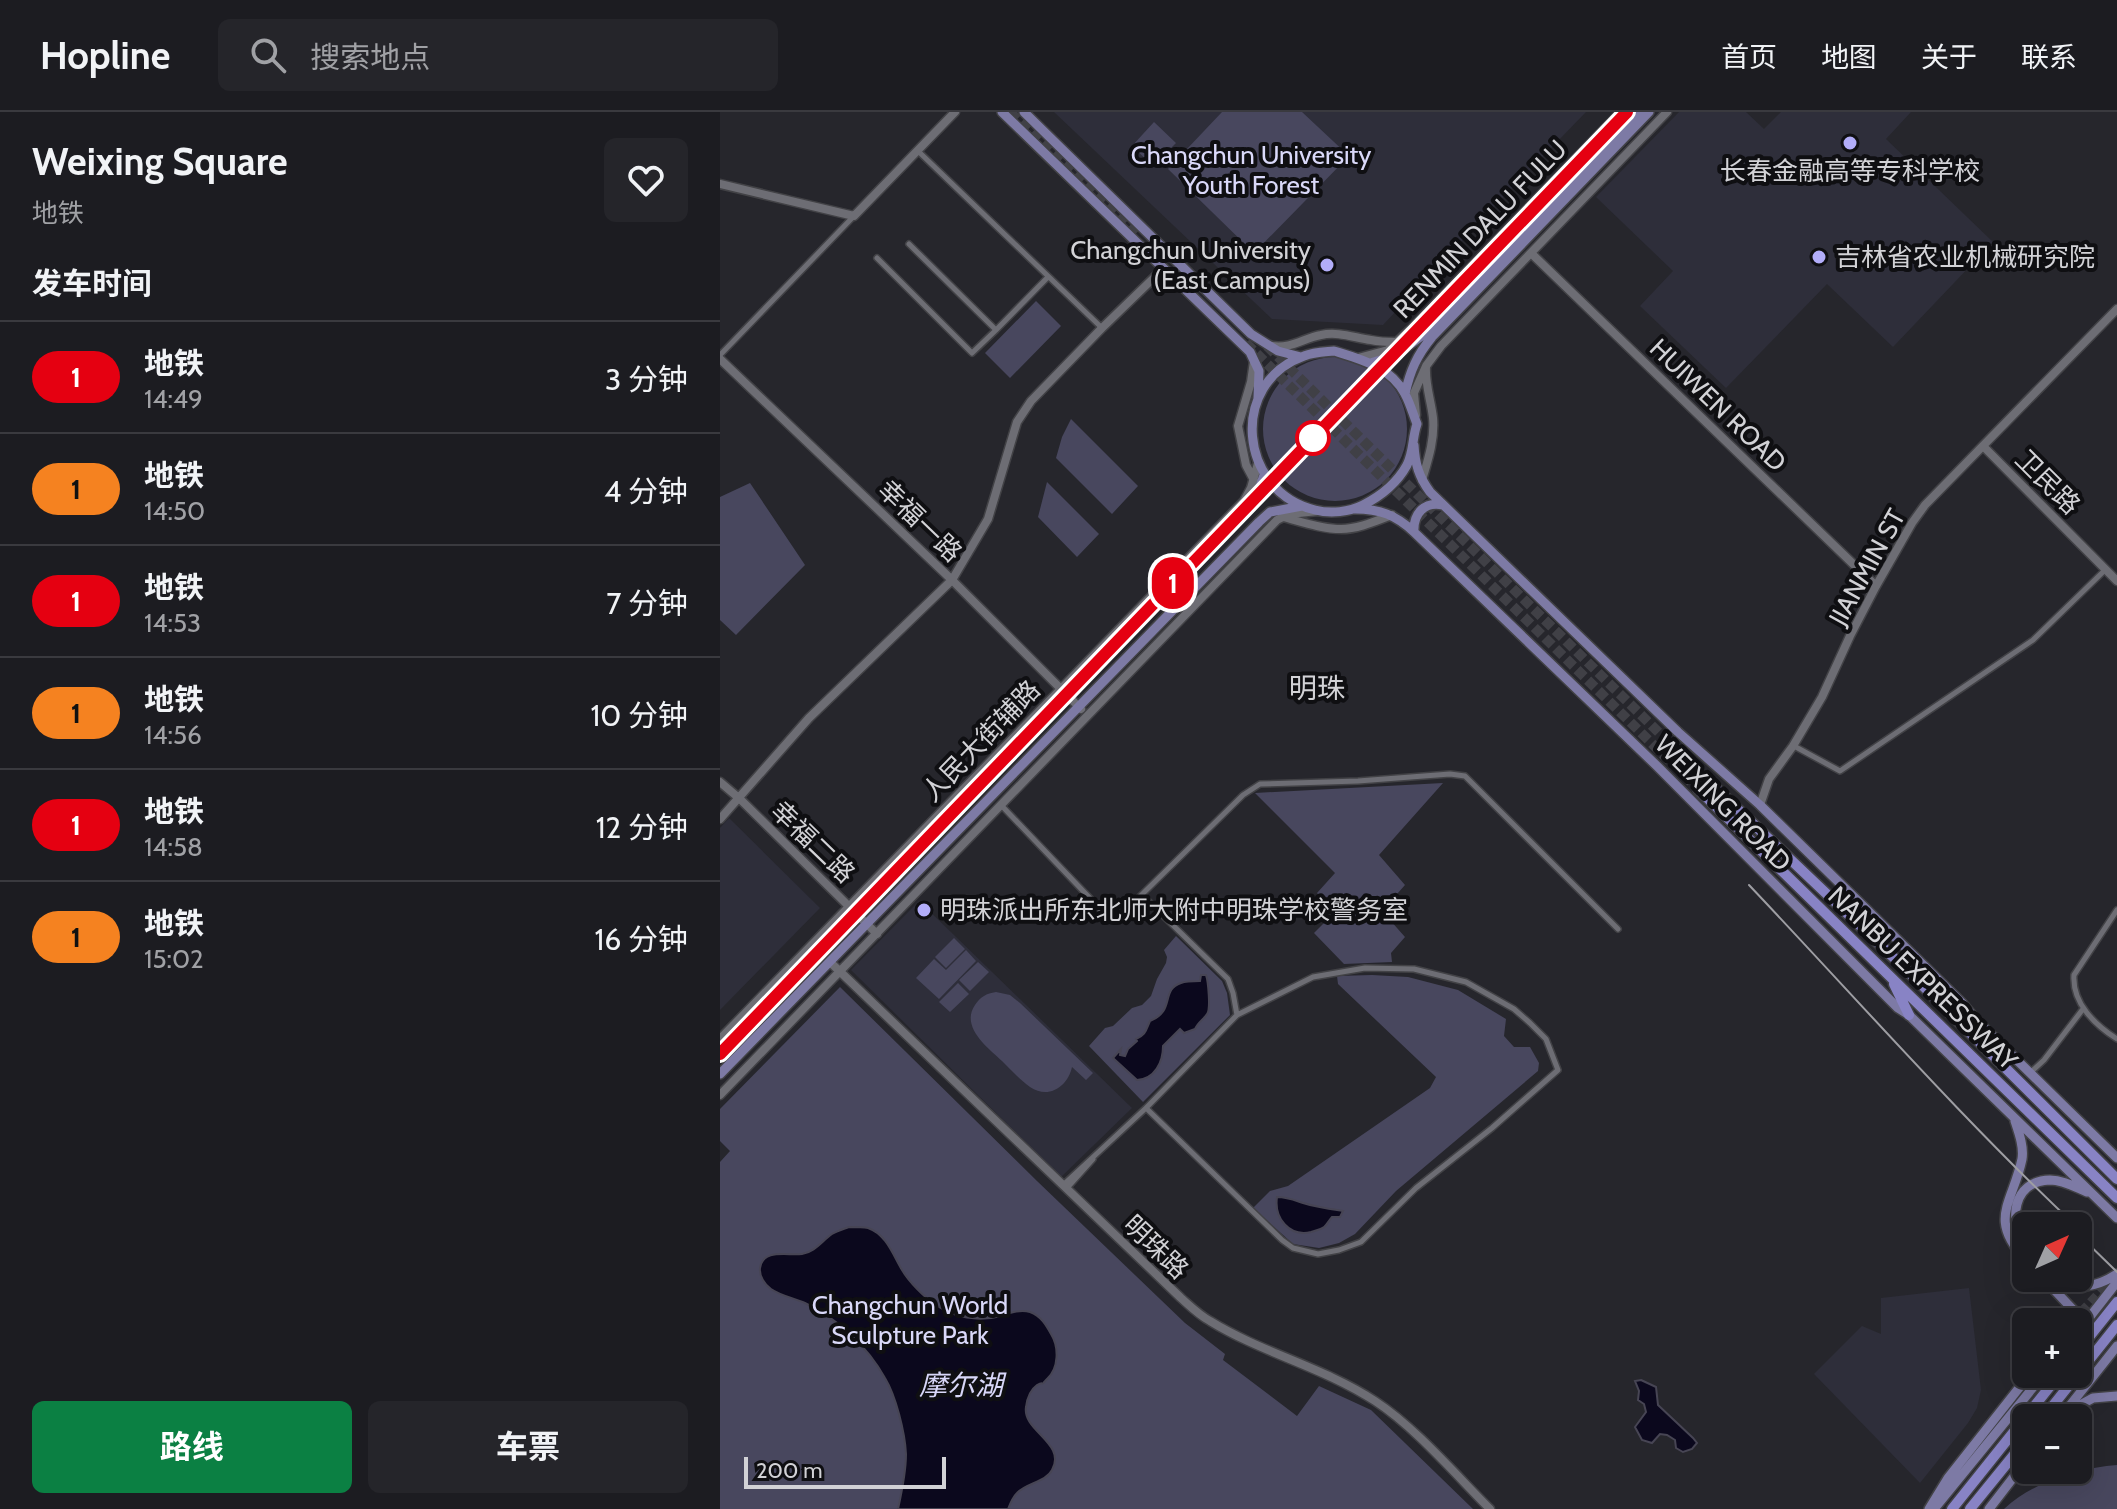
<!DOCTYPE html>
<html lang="zh">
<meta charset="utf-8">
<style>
:root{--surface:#1c1c21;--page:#25252a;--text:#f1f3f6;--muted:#a0a1a5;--line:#3a3a3f;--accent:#0b8043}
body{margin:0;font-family:Cabin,"Noto Sans SC",sans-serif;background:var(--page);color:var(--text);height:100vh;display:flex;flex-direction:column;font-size:30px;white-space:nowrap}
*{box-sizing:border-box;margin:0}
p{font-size:26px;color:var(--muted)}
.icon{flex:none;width:44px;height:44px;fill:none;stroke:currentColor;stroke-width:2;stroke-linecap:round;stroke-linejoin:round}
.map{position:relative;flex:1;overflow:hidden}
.panel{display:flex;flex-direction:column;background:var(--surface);width:720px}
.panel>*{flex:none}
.badge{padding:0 16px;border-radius:26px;font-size:28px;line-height:52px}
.needle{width:52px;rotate:45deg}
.buttons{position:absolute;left:1292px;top:1100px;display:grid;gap:16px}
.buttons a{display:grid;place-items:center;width:80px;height:80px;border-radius:12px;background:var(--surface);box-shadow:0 8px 32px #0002,0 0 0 2px var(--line);font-size:40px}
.scale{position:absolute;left:24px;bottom:20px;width:202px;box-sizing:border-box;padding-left:8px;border:4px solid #d2d2d6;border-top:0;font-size:22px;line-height:28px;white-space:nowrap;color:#d2d2d6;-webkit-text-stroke:6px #0f0f12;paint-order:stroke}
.map>.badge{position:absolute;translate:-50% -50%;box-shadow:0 0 0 4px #fff}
h2{padding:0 32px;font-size:30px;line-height:72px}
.round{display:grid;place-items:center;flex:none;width:84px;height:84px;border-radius:12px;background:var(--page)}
.head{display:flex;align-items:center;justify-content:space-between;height:136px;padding:0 32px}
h1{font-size:38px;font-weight:700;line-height:60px}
.cta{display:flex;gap:16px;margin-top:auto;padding:16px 32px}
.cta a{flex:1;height:92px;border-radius:12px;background:var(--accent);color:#fff;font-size:32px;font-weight:700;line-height:92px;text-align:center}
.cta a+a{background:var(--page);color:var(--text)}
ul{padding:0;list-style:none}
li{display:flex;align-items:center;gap:24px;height:112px;padding:0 32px;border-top:2px solid var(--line)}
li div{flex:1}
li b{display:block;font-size:30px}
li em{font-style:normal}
li .badge{min-width:88px;font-weight:700;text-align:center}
header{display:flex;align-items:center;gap:48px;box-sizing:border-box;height:112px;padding:0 40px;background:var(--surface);border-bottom:2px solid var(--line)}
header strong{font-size:38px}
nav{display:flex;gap:44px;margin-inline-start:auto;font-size:28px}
.search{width:560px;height:72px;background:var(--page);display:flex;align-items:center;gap:20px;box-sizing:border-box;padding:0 28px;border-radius:12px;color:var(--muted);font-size:30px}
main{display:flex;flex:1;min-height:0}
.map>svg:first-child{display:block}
.built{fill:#2e2e3a}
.green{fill:#48475e}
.water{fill:#0b081d;stroke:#474554;stroke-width:2}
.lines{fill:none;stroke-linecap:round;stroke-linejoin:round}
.primary-tunnel{stroke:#404046;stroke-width:9;stroke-dasharray:9 4.5;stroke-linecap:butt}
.highway-tunnel{stroke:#404046;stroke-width:10;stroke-dasharray:10 5;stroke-linecap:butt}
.street-casing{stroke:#424246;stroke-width:8}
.secondary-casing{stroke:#424246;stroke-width:11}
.primary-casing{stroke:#424246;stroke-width:12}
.highway-casing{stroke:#424246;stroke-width:13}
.street{stroke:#6d6d74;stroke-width:5}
.secondary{stroke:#6d6d74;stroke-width:8}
.primary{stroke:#7d7aa5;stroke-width:9}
.highway{stroke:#8883c5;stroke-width:10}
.tram{stroke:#9e9ea3;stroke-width:2}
.line-casing{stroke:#fff;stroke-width:18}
.line{stroke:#e50011;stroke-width:12}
.poi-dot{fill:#b2adf9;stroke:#0f0f12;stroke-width:3}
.stop-dot{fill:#fff;stroke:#e50011;stroke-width:4}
.labels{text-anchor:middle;stroke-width:8;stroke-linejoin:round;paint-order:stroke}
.park-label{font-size:26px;fill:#dad9f9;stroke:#0f0f12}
.poi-label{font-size:26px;fill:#d2d2d6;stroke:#0f0f12;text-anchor:start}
.street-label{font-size:26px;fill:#d2d2d6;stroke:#0f0f12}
.neighbourhood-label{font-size:28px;fill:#d2d2d6;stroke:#0f0f12}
.water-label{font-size:28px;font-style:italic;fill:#d8d7f8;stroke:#0f0f12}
</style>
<header>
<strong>Hopline</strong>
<div class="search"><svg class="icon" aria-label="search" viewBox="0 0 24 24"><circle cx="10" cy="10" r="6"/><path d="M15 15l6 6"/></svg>搜索地点</div>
<nav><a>首页</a><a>地图</a><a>关于</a><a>联系</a></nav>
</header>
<main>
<section class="panel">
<div class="head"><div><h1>Weixing Square</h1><p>地铁</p></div><a class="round"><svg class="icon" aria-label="heart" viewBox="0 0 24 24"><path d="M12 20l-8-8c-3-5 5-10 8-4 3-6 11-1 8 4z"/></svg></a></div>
<h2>发车时间</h2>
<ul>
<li><span class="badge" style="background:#e50011;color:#fff">1</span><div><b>地铁</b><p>14:49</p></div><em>3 分钟</em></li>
<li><span class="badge" style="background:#f58220;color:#111">1</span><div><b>地铁</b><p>14:50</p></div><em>4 分钟</em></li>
<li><span class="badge" style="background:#e50011;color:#fff">1</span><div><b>地铁</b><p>14:53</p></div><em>7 分钟</em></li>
<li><span class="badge" style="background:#f58220;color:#111">1</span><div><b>地铁</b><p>14:56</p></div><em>10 分钟</em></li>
<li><span class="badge" style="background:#e50011;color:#fff">1</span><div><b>地铁</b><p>14:58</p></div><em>12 分钟</em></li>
<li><span class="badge" style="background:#f58220;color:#111">1</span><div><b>地铁</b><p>15:02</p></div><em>16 分钟</em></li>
</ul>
<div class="cta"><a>路线</a><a>车票</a></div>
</section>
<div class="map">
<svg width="1397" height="1397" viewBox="0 0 1397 1397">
<rect width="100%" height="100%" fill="#26262c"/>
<!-- built -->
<path class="built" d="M334,0h532l-96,99 -107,114 -111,-6z
M959,0h67l18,17 17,-17h130l-25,27 107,103 -100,105 -66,-63 -101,104 -86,-82 33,-35 -77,-74z
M9,706l91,90 -100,102v-182z
M199,789l213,207 -71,69 -210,-207z
M1249,1176l12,102 -4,18 -9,15 -48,60 -106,-109 48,-48 19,8v-36z"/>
<!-- green -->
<path class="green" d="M502,0h80l47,44 -95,97 -86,-84z
M434,10l22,21 -23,23 -21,-20z
M316,189l25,25 -51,52 -25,-25z
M543 317a72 72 0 1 1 144 0a72 72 0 1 1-144 0Z
M351,307l67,67 -26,28 -56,-56 6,-21z
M327,370l52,52 -22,23 -39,-40z
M30,371l55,82 -69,70 -16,-15v-123z
M723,671l-64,72 26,30 -23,26 23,26 -14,16 1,9 -48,2 -30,-31 20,-20 -17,-20 18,-20 -80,-80z
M456,824l46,45 5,12 3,22 -87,87 -54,-56 16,-18 8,-2 19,-18 10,-3 9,-9 6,-17 9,-16 1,-6 -3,-7z
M234,826l11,11 -19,19 -11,-11z
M246,838l10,11 -37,38 -23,-21 18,-19 12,11z
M258,850l11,10 -19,19 -11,-11z
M652,863l36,2 50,13 48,29 -2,17 10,11h16l9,16 -1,8 -142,120 -41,43 -16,9 -20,5 -26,-4 -40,-36 17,-17 18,-5 142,-98 6,-11 -98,-93 -1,-8z
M238,871l11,11 -19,18 -11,-10z
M120,875l197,194 148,142 40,31 -2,6 74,56 22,-30 52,24 102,99h-753v-347l10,-11 -10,-10v-32z
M276,880l14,3 10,8 73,70 -7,7 -14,-13c-4,19 -23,33 -42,20 -10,-7 -19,-17 -28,-26 -14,-13 -42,-34 -27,-56 6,-9 11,-11 21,-13z
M1397,1353v44h-113c29,-27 74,-41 113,-44z"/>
<!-- water -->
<path class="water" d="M481,863h5c2,6 5,34 1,39 -3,5 -9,8 -12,15l-11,4 -4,-4 -17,17c0,16 -8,33 -26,34l-24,-22 8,-9 -1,6 5,1 3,-7 9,-8 -1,-2c10,-4 10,-9 14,-18 26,-10 10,-31 31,-38 5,-2 13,-2 19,-2z
M557,1085c10,0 17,3 26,6 13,4 27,6 40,8l-3,6h-8c-3,3 -5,8 -8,10 -2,2 -10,4 -13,5 -22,5 -37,-14 -34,-35z
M129,1115c6,0 13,0 19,1 18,6 25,27 34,42 7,12 22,27 34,35 18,13 43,17 65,11 9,-3 19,-7 29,-4 11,4 16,13 21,22 8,13 8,34 -4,45 -8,9 -1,1 -10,6 -7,5 -10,14 -11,22 -4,24 41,36 26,63 -6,12 -26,13 -35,23 -4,4 -7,11 -9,16h-110c4,-18 8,-36 8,-55 -1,-21 -10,-58 -21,-76 -18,-32 -47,-59 -80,-75 -11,-5 -24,-7 -34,-14 -6,-4 -12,-13 -11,-21 3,-20 28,-12 42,-14 13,-2 20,-13 30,-20 5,-3 12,-5 17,-7z
M921,1268l15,7 2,18 35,33 4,5 -5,6 -9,3 -7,-4 -1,-8 -8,-5 -7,-1 -8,9 -10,-3 -7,-13 11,-15 -2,-8 -6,-4 1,-9 -4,-10z"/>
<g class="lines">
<!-- primary-tunnel -->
<path class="primary-tunnel" d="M1352,1210l29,-31 16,-12"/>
<!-- highway-tunnel -->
<path class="highway-tunnel" d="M290,0l127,125
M526,231l452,446
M547,234l440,434"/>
<!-- street casing -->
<g class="street-casing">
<path id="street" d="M198,39l184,177
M189,132l87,86 52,-53
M157,146l95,95 24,-23
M0,243l133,-138
M1074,634l46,25 193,-131 72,-70
M281,693l106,111 10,3 126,-124 17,-11 98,-3 92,-7 15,2 153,153
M422,783l86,84 5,14 4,22
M1397,798l-43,65c-2,28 21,50 43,64
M1310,961l14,-13 39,-51
M343,1073l83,-77 91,-93 76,-38 52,-9 49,1 52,13 48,27 16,14 16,16 12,31 -66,58 -76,60 -55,54 -22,8 -21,4 -25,-6 -11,-8 -136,-132
M347,1076l26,-29"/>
</g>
<!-- secondary casing -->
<g class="secondary-casing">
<path id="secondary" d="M0,72l134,32 101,-104
M811,141l345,333
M552,234c19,3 32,-8 49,-11 17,-4 34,3 50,5 9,2 17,2 26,2
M638,246l30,-8 25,-23 208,-215
M0,247l232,221 129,129
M696,303l-2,-22 12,-27 15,-20 226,-234
M1263,334l134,135
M534,368l-8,-15 -8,-39 13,-44 3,-21
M702,368c6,-20 13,-41 11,-62 -2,-18 -8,-33 -7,-51
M563,405c19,5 39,12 58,12 17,0 35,-8 51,-14
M0,670l20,17 137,135
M1040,693l9,-26 24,-33 29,-49 28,-61 26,-50 36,-63 13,-18 192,-196
M0,707l89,-101 143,-138 36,-61 29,-97 14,-21 71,-73 62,-60
M110,850l351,336c9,8 18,17 29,23 52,32 113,46 165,80 40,26 81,74 115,108
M0,927l524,-538 7,-13 7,-25
M0,983l557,-575 12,-6 29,-3"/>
</g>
<!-- primary casing -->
<g class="primary-casing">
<path id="primary" d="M282,0l248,240 9,19 -1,27
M304,0l227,222 27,17 23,6
M614,239c26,8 57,16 71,43 5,9 8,20 12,30 -5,14 -3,27 -10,41 -10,18 -26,31 -44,40 -14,7 -32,9 -48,5 -76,-18 -87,-127 -11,-154 10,-4 20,-4 30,-5z
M650,251l24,-7 33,-24 212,-220
M685,282c5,-23 12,-39 27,-57l217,-225
M694,333c1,19 5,32 16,47l248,240 82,73 202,198 15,18 140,137
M635,397c25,0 41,6 59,23l243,234 241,242 11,7 208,203
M694,420c-1,-19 11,-31 29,-27
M0,945l526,-546 10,-13 8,-23
M0,962l539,-552 11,-10 32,-6
M1295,1009c4,12 9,26 7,38 -9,44 -35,60 4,101
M1306,1135c-18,-26 -14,-66 24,-67 13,0 25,7 37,12
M1323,1166l36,38 5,9
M1337,1166c21,13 40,9 60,-4
M1358,1220l39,-50
M1349,1299l24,-13 24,-2
M1340,1306l57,-72
M1209,1397l19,-31 82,-104
M1214,1397l110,-135
M1269,1397l37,-48"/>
</g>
<!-- highway casing -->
<g class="highway-casing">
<path id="highway" d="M987,668l207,197 203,202
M978,677l419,409
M1174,872l15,31
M1216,880l41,29
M1358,1239l39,-49
M1323,1306l74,-93
M1232,1397l108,-135
M1250,1397l56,-69"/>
</g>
<!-- street -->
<use href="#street" class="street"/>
<!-- secondary -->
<use href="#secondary" class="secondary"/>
<!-- primary -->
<use href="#primary" class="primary"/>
<!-- highway -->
<use href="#highway" class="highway"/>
<!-- tram -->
<path class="tram" d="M1029,773c108,114 212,233 327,341
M1358,1122l39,38"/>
</g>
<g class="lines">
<!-- line casing -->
<g class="line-casing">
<path id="line" d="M0,942l907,-942"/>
</g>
<!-- line -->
<use href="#line" class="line"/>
</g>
<!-- markers -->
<g class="poi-dot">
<circle cx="1130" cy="31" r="8"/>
<circle cx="1099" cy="145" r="8"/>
<circle cx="607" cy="153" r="8"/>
<circle cx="204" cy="798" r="8"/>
</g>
<circle class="stop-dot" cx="593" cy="326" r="16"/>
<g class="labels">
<!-- park labels -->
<g class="park-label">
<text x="531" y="52">Changchun University<tspan x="531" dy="30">Youth Forest</tspan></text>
<text x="190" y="1202">Changchun World<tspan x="190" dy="30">Sculpture Park</tspan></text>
</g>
<!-- poi labels -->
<g class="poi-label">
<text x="1130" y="68" text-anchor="middle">长春金融高等专科学校</text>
<text x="591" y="147" text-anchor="end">Changchun University<tspan x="591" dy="30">(East Campus)</tspan></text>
<text x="1115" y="154">吉林省农业机械研究院</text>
<text x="220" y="807">明珠派出所东北师大附中明珠学校警务室</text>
</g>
<!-- street labels -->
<g class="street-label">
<text transform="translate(760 117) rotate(-46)" y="9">RENMIN DALU FULU</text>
<text transform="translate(998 293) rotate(44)" y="9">HUIWEN ROAD</text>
<text transform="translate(1328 370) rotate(45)" y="9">卫民路</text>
<text transform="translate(200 409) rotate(44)" y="9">幸福一路</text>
<text transform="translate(1147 455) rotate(-61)" y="9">JIANMIN ST</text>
<text transform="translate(261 629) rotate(-46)" y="9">人民大街辅路</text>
<text transform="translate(1003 691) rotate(45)" y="9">WEIXING ROAD</text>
<text transform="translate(93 730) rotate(44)" y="9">幸福二路</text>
<text transform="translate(1203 866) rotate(44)" y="9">NANBU EXPRESSWAY</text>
<text transform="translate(436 1135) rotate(44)" y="9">明珠路</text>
</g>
<!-- neighbourhood labels -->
<g class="neighbourhood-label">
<text x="597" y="586">明珠</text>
</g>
<!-- water labels -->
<g class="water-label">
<text x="241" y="1283">摩尔湖</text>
</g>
</g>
</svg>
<div class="buttons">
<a><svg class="needle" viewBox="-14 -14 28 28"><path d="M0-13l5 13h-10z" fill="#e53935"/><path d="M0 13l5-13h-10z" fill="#a0a1a5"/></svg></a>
<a>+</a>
<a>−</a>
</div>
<div class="scale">200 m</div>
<b class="badge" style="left:453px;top:471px;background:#e50011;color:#fff">1</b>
</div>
</main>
